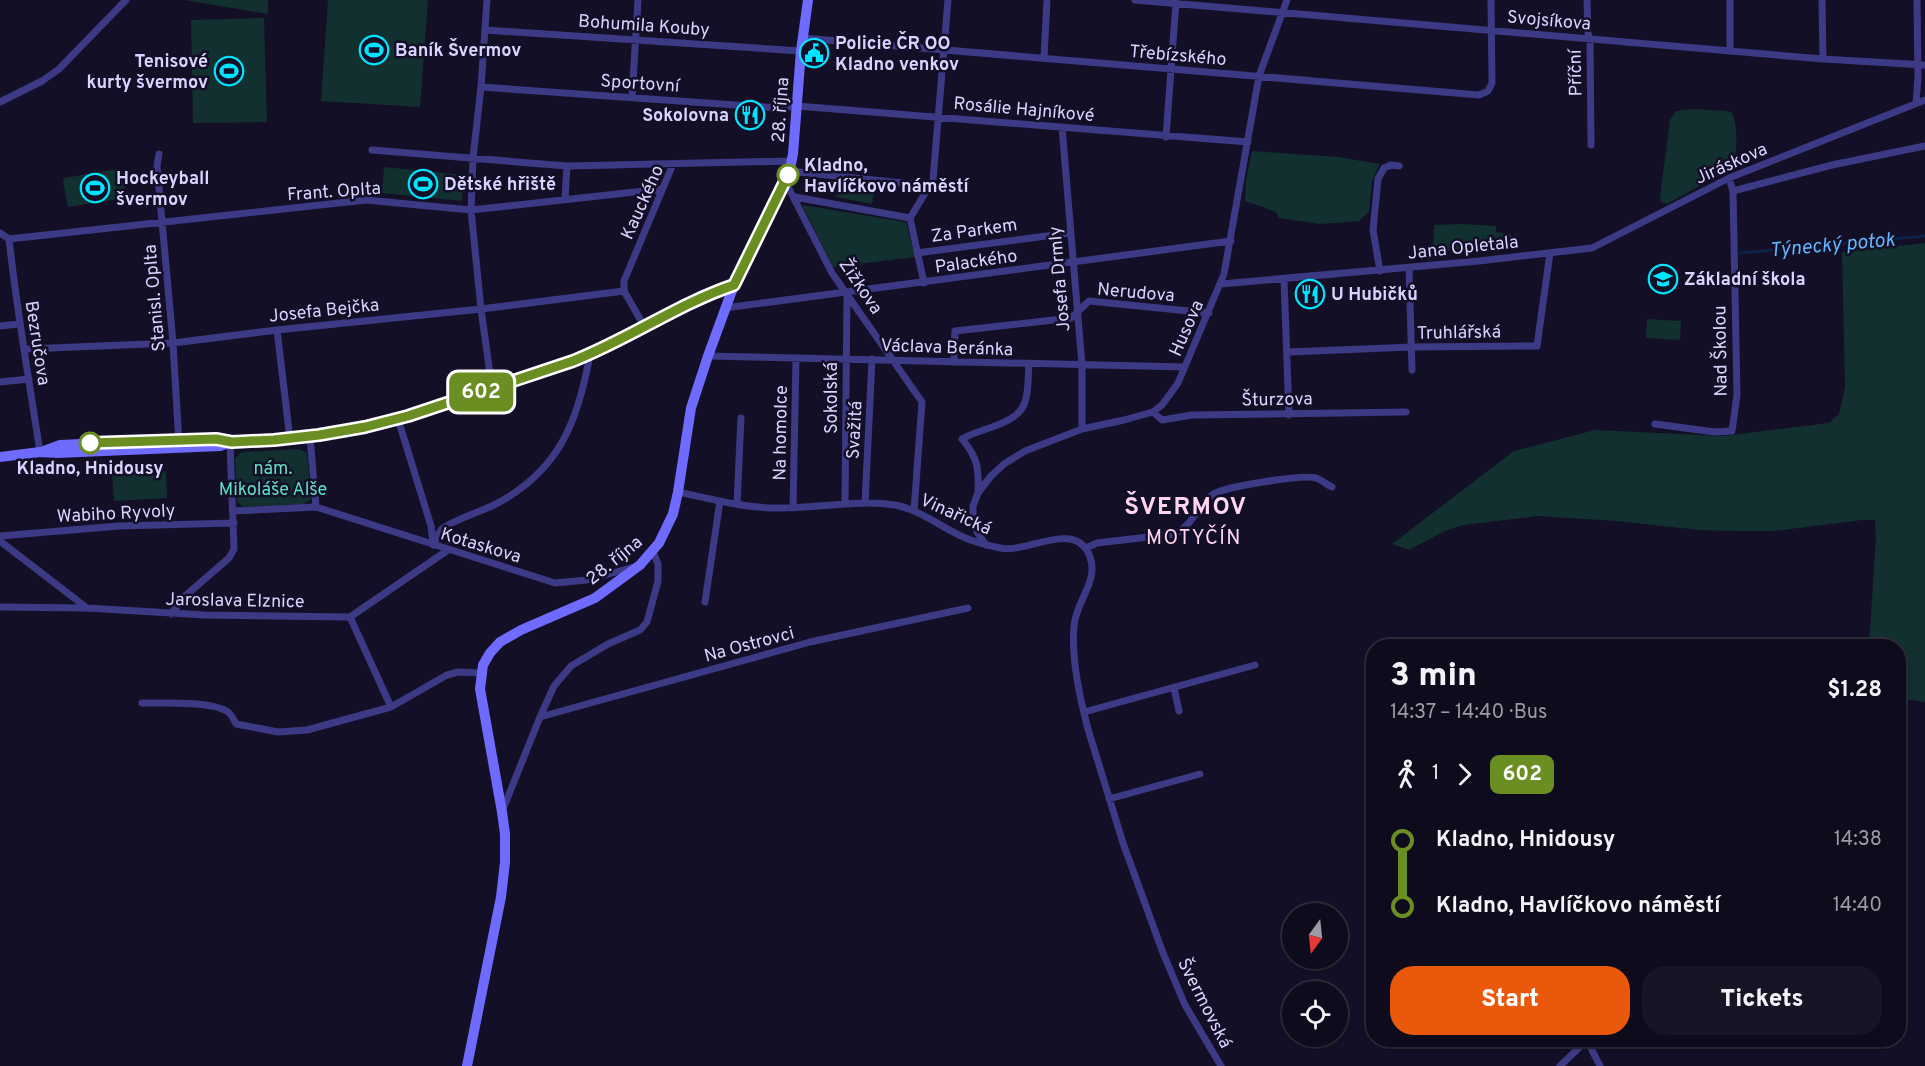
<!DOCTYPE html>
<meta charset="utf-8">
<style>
:root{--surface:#0e0b1c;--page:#171425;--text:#f1f3f6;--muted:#9b9ba3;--line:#2e2b3b;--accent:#ea580c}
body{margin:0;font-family:Overpass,sans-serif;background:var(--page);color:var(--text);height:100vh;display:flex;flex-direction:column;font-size:22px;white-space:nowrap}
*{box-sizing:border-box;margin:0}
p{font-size:20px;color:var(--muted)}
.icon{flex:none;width:33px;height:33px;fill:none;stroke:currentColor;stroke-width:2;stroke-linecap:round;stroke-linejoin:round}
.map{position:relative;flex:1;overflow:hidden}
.sheet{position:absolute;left:1366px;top:639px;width:540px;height:408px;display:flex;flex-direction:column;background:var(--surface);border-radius:24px;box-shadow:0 2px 4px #0004,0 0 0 2px var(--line)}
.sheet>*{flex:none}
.badge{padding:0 12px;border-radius:9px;font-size:21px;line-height:39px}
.needle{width:39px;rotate:195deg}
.fabs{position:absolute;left:1282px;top:903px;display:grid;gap:12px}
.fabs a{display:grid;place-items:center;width:66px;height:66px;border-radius:50%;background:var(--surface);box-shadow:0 2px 4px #0004,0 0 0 2px var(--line);font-size:30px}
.map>.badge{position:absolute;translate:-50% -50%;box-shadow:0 0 0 3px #fff}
.legs{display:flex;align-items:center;gap:9px;height:66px;padding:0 24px;font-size:20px}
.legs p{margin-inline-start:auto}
.summary{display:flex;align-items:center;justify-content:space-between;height:102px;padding:0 24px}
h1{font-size:33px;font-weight:800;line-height:45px}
.action{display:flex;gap:12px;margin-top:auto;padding:12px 24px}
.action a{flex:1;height:69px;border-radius:24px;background:var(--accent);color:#fff;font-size:24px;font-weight:800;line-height:69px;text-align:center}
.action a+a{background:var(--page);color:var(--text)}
ul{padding:0 24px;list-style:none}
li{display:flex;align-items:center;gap:21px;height:66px;font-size:22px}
li i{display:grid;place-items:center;width:9px;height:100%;margin:0 8px;background:currentColor}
li i::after{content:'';width:15px;height:15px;margin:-8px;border:4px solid;border-radius:50%;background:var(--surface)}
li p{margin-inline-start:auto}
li:first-child i{background:linear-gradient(#0000 50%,currentColor 0)}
li:last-child i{background:linear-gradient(currentColor 50%,#0000 0)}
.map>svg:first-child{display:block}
.green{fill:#12302f}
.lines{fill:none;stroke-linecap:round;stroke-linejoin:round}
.stream{stroke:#0c2248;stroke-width:3}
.street{stroke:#3d3a85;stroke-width:7}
.secondary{stroke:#6f6bff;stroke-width:10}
.line-1-casing{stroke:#fff;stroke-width:14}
.line-1{stroke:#6b8e23;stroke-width:9}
.stop-1-dot{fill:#fff;stroke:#6b8e23;stroke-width:3}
.labels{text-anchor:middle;stroke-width:5;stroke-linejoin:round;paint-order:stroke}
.street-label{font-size:18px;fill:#d9d4ff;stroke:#130f26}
.poi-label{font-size:18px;font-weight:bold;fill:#d9d4ff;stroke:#130f26;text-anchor:start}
.stop-label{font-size:18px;font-weight:bold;fill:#d9d4ff;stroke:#130f26;text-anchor:start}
.park-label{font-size:18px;fill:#5fe0c0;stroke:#130f26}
.water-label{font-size:20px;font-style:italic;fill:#62b6ff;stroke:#130f26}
.neighbourhood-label{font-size:20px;letter-spacing:1.5px;fill:#ffd6f0;stroke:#130f26}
.district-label{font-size:24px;font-weight:bold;letter-spacing:1.5px;fill:#ffd6f0;stroke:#130f26}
</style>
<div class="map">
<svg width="1925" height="1066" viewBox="0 0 1925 1066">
<rect width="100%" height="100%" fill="#130f26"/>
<!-- green -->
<path class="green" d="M185,0h83v14z
M328,0h100l-8,107 -99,-6z
M264,18l3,104 -74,1 -2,-103z
M1695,109l31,2 6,2c7,16 4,37 2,54l-67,37 -7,-3v-4l10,-77 6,-9z
M1252,151l85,6 43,7 -8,17 -3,31 -10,9 -38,3 -42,-6 -3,-6 -31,-11 1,-20z
M384,167l80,8 -2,26 -80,-8z
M119,169l5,3 2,26 -58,9 -5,-26 1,-3z
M839,180l36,4 -3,20 -36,-7z
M802,205l104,17 9,35 -82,10z
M1461,224l35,2v6l15,2 -2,9 -12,-2 1,9 -65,1 1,-26z
M1925,243v459l-26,-4v-52h-30l7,-109 -1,-17h-13l-89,11h-38l-35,-1 -84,-9 -78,-5 -75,9 -18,6 -36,19 -17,-6 122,-93 81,-21 128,6 106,-13 10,-9 6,-27 -3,-135z
M1647,319l34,2 -1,19 -34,-2z
M300,449l7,4 4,46 -7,5 -61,3 -6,-5 -2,-44 7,-6z
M166,471l1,27 -53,3 -2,-28z"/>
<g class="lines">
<!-- stream -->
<path class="stream" d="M1740,253l185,-17"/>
<!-- street -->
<path class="street" d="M487,0l-6,87 -8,71 -2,52 10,99 11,79
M1135,0l688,59 102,6
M1587,0l1,33 2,6 1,106
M1730,0v51
M1822,0l1,59
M485,30l316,21
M803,38l676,57 9,-4 4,-8 -1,-83
M1044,58l3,-58
M481,87l298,21 18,-2 451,36
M632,97l6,-97
M0,102l42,-21 17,-12 67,-69
M1916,103l2,-26 -1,-77
M1062,127l20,238v64
M1166,137l10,-135
M372,150l195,16 225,-5
M159,154l-2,12 16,177 6,101
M789,171l141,15
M1729,178l4,13 99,-26 93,-19
M785,181l47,92 90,129 -8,109
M795,197l115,21
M565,199l2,-33
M0,233l9,6
M9,239l357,-39 105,10 191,-21
M9,239c8,72 20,142 31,213
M917,253l152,-20
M1409,268l3,102
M1380,271l-7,-41 5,-51 6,-11 7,-3 8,1
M1284,280l5,135
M924,283l-14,-65 23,-38 15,-180
M1221,284l258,-23 113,-13 137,-70 196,-78
M725,308l506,-67
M0,326l19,-2
M644,326l-20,-35v-10l49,-117
M277,330l13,109
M26,349l147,-6 104,-13 204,-21 143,-18
M1288,352l124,-5 125,-1 13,-93
M708,356l477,11
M954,362l1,-31 116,-13 18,-17 120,12
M0,382l29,-3
M1153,412l9,8 30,-5 214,-3
M398,419l33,107 2,17
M1655,424l60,8 17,-1 5,-36 -4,-204
M310,437l6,70
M678,492c33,7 66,16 99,16 39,1 79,-9 118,-3 22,4 42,19 62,29 12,7 29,11 43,14 28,6 76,-30 90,9 9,24 -14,44 -16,69 -3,31 6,73 14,103l35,114 40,110 22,52 36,61
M978,493c1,-25 0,-35 -16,-54 18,-11 56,-14 63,-37 4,-12 3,-26 4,-38
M865,503l7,-144
M737,504l4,-86
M845,504l2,-212
M793,508l3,-150
M233,511l83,-4 239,76 32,-3 47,-13
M0,536l119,-10 115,-3
M0,541l87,67
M433,545c3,-5 5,-12 9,-16 7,-7 39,-18 50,-23 66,-33 86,-83 98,-152
M986,545l-9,-13 -4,-11v-15l5,-13 13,-17 13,-12 21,-13 57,-22 42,-9 29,-8 9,-7 16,-22 46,-109 35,-198 28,-76
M1086,548l11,-5 77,-9c19,-8 22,-27 38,-39 9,-8 92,-21 104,-17 6,2 11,7 16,9
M705,602l15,-101
M0,607l87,1 118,7 145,2 98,-67
M171,614l14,-18 44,-38 5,-9 -4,-105
M350,617l41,90
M1174,688l5,23
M142,703c20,0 71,-2 86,9 4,3 6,8 8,12l42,8 29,-2 84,-23 56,-32 11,-3 23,1
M1084,712l171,-47
M540,717l270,-75 158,-34
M1109,799l91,-25
M503,809l37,-92 14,-31 17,-20 37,-22 32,-14 7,-8 11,-41v-17l-5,-12
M1560,1066l27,-26 13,26"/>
<!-- secondary -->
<path class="secondary" d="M44,451l16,-6 21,-1 139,-5 12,3
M0,457l40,-5 17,1 163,-7 12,-4 87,-7 89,-19 175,-59 120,-62 31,-10
M467,1066l34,-169 4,-35v-28l-3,-22 -22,-123 3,-24 7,-12 10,-11 21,-12 74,-32 45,-33 19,-22 14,-29 5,-22 13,-84 17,-52 26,-71 56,-116 3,-15 8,-103 7,-51"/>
</g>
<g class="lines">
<!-- line-1 casing -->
<g class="line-1-casing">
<path id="line-1" d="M90,443l126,-4 16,3 42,-2 45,-5 46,-8 43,-11 165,-55c56,-22 105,-57 161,-76l54,-110"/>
</g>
<!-- line-1 -->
<use href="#line-1" class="line-1"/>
</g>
<!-- icons -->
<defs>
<g id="stadium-ring" transform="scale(1.5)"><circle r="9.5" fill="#130f26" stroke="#00e5ff" stroke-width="1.5"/><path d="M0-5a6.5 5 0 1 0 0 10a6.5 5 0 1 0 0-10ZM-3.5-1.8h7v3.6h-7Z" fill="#00e5ff"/></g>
<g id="civic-ring" transform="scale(1.5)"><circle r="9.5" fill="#130f26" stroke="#00e5ff" stroke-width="1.5"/><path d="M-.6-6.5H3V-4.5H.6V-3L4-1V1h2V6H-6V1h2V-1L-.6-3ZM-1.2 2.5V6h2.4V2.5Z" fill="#00e5ff"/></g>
<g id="restaurant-ring" transform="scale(1.5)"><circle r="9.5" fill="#130f26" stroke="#00e5ff" stroke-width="1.5"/><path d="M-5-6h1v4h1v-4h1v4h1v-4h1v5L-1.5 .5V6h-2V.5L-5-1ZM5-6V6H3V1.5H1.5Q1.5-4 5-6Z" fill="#00e5ff"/></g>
<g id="school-ring" transform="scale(1.5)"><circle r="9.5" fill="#130f26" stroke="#00e5ff" stroke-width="1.5"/><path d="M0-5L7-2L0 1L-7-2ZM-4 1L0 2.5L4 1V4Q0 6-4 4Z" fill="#00e5ff"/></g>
</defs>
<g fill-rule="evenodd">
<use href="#stadium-ring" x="374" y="50"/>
<use href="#civic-ring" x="814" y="53"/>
<use href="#stadium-ring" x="229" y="71"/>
<use href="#restaurant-ring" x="750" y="115"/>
<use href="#stadium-ring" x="423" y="184"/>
<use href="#stadium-ring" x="95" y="188"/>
<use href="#school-ring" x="1663" y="279"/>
<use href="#restaurant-ring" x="1310" y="294"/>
</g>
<!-- markers -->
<g class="stop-1-dot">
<circle cx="788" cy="175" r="10"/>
<circle cx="90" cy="443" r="10"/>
</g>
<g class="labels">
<!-- street labels -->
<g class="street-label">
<text transform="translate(1549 20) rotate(5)" y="6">Svojsíkova</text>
<text transform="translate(644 25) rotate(4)" y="6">Bohumila Kouby</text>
<text transform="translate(1178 55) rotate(5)" y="6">Třebízského</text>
<text transform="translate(1575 73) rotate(-91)" y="6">Příční</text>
<text transform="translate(640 83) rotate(4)" y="6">Sportovní</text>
<text transform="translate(1024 109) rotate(5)" y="6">Rosálie Hajníkové</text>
<text transform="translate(780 110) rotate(-86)" y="6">28. října</text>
<text transform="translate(1731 163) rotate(-24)" y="6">Jiráskova</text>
<text transform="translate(334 191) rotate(-4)" y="6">Frant. Oplta</text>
<text transform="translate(642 202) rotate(-66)" y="6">Kauckého</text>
<text transform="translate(974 230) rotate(-8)" y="6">Za Parkem</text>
<text transform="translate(1463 247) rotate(-6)" y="6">Jana Opletala</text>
<text transform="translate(976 261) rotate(-8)" y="6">Palackého</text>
<text transform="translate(1059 279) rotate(-95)" y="6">Josefa Drmly</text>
<text transform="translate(861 286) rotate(56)" y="6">Žižkova</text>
<text transform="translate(1136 292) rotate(5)" y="6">Nerudova</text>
<text transform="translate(154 298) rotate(-95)" y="6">Stanisl. Oplta</text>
<text transform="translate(324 310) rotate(-6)" y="6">Josefa Bejčka</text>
<text transform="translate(1186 328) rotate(-66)" y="6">Husova</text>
<text transform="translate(1459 332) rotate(-1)" y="6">Truhlářská</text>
<text transform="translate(38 343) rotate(81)" y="6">Bezručova</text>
<text transform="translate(947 347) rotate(2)" y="6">Václava Beránka</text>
<text transform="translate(1720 351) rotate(-91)" y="6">Nad Školou</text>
<text transform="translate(831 398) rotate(-90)" y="6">Sokolská</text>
<text transform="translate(1277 399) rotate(-1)" y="6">Šturzova</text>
<text transform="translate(854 430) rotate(-87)" y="6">Svažitá</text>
<text transform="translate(780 433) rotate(-89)" y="6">Na homolce</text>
<text transform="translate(116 513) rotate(-3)" y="6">Wabiho Ryvoly</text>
<text transform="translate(956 514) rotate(24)" y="6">Vinařická</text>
<text transform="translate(481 545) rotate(17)" y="6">Kotaskova</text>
<text transform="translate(614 560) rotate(-39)" y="6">28. října</text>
<text transform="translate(235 600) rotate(1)" y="6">Jaroslava Elznice</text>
<text transform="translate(749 644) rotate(-15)" y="6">Na Ostrovci</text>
<text transform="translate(1205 1003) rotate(63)" y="6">Švermovská</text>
</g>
<!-- poi labels -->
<g class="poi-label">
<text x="835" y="49">Policie ČR OO<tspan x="835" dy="21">Kladno venkov</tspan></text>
<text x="395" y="56">Baník Švermov</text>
<text x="208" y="67" text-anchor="end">Tenisové<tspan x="208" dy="21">kurty švermov</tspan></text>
<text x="729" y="121" text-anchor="end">Sokolovna</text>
<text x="116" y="184">Hockeyball<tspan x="116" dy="21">švermov</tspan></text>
<text x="444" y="190">Dětské hřiště</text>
<text x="1684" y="285">Základní škola</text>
<text x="1331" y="300">U Hubičků</text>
</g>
<!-- stop labels -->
<g class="stop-label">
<text x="804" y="171">Kladno,<tspan x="804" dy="21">Havlíčkovo náměstí</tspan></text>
<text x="90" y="474" text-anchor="middle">Kladno, Hnidousy</text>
</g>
<!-- park labels -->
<g class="park-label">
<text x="273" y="474">nám.<tspan x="273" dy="21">Mikoláše Alše</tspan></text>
</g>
<!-- water labels -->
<g class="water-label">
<text transform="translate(1832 244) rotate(-5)" y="7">Týnecký potok</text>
</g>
<!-- neighbourhood labels -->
<g class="neighbourhood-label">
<text x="1194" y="544">MOTYČÍN</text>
</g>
<!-- district labels -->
<g class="district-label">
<text x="1186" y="514">ŠVERMOV</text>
</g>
</g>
</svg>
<div class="fabs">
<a><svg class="needle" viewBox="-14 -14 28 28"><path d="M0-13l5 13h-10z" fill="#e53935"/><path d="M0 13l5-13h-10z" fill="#9b9ba3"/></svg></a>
<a><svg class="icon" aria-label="locate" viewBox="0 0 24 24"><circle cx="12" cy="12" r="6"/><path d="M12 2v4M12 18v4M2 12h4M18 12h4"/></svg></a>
</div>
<b class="badge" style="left:481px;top:392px;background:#6b8e23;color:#fff">602</b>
<section class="sheet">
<div class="summary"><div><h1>3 min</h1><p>14:37 – 14:40 · Bus</p></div><b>$1.28</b></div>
<div class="legs"><svg class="icon" aria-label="walk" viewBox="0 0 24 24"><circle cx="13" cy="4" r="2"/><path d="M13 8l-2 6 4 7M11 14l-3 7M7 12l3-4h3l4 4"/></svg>1<svg class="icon" aria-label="forward" viewBox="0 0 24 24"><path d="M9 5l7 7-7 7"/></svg><b class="badge" style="background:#6b8e23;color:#fff">602</b></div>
<ul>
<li><i style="color:#6b8e23"></i><b>Kladno, Hnidousy</b><p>14:38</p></li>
<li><i style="color:#6b8e23"></i><b>Kladno, Havlíčkovo náměstí</b><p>14:40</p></li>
</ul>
<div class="action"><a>Start</a><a>Tickets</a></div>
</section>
</div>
